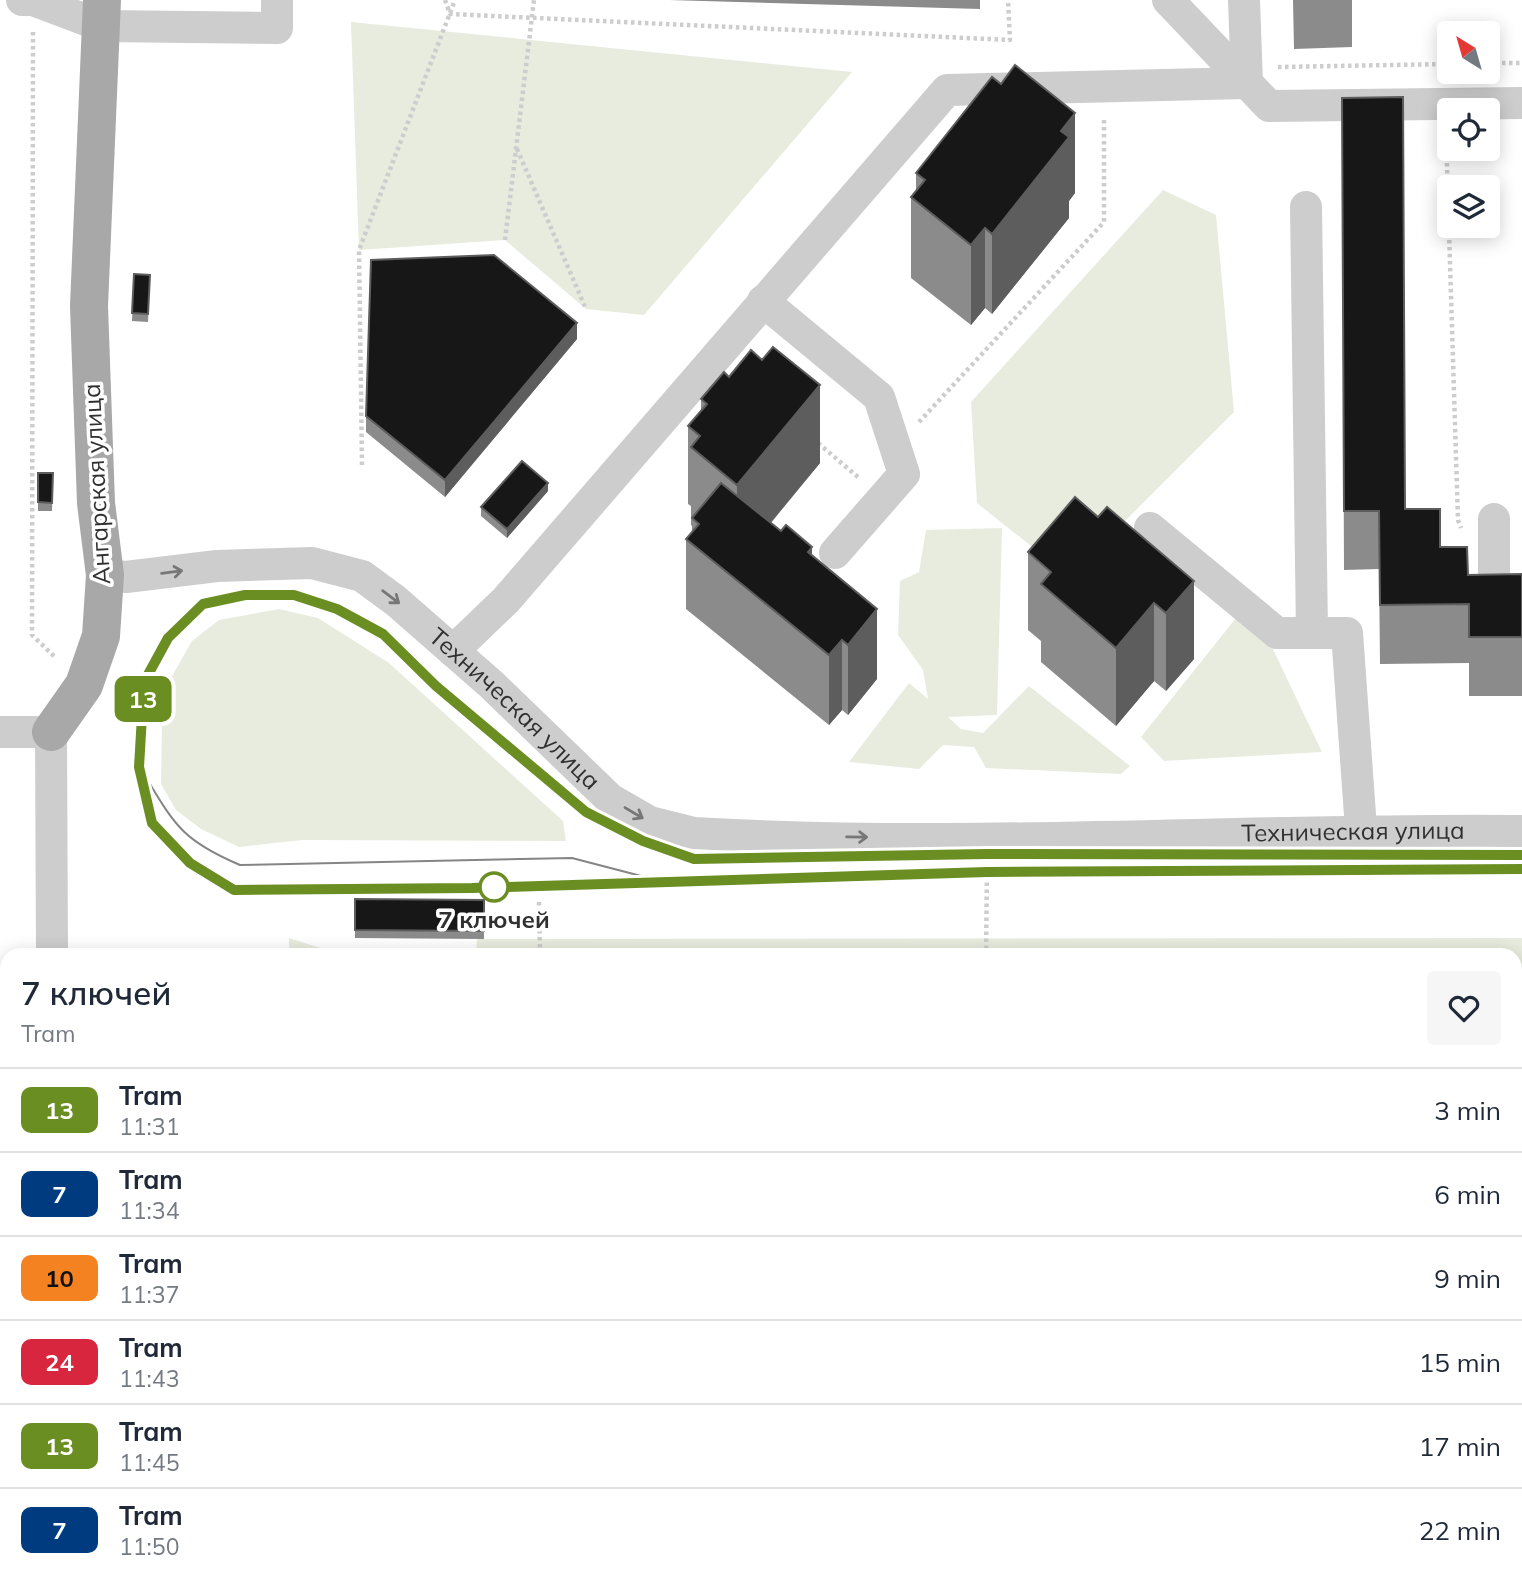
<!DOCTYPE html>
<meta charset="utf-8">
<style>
:root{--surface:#fff;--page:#f6f6f7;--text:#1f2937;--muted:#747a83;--line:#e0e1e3}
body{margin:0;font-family:Mulish,sans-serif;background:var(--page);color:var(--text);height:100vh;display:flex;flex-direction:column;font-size:26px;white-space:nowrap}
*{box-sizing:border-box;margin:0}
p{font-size:23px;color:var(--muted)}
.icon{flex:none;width:38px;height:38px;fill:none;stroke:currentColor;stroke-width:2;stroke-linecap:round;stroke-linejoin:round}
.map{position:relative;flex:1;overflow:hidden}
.drawer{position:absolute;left:0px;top:948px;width:1522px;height:639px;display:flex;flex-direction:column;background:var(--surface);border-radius:21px 21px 0 0;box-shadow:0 4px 18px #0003}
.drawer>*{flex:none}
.badge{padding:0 14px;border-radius:10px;font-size:24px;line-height:46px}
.needle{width:46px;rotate:323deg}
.buttons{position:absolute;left:1437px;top:21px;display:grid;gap:14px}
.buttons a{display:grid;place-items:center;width:63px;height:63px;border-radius:7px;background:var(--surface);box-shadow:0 4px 18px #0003;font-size:35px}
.map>.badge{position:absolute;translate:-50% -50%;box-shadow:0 0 0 4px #fff}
.round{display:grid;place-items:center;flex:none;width:74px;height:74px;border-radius:7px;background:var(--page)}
.head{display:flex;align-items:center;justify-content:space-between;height:119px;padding:0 21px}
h1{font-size:33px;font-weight:600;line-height:52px}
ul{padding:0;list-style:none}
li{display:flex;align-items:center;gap:21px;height:84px;padding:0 21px;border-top:2px solid var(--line)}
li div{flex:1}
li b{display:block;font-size:26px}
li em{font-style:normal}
li .badge{min-width:77px;font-weight:700;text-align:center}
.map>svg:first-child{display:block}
.green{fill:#e8ecde}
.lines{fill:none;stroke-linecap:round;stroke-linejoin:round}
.path{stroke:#cdcdcd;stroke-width:4.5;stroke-dasharray:3.5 3.5;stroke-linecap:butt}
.minor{stroke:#cdcdcd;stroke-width:32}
.major{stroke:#a8a8a8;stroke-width:38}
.tram{stroke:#858585;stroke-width:2}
.wall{fill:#8b8b8b}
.shaded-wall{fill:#5d5d5d}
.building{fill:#171717;stroke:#5d5d5d;stroke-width:2}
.oneway{stroke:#777}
.line-casing{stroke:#fff;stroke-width:16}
.line{stroke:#6b8e23;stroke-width:10}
.stop-dot{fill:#fff;stroke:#6b8e23;stroke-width:3.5}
.labels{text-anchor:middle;stroke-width:7;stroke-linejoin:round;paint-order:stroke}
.street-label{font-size:24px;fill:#303030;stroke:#fff}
.stop-label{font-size:24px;font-weight:bold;fill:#303030;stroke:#fff}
</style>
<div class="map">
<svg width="1522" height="1586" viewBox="0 0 1522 1586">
<rect width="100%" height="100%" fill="#fff"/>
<!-- green -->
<path class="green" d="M351,22l501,50 -208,243 -58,-6 -81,-69 -146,10z
M1163,190l53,25 18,197 -138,138 -55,4 -64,-51 -6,-101z
M1002,528l-5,187 -49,2 13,12 22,4 46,-47 101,80 -9,8 -135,-6 -12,-21 -31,-2 -24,24 -70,-7 60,-79 19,16 -5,-29 -25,-35 2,-54 19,-9 7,-42z
M279,609l39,9 71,45 174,158 3,20 -264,-1 -63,7 -38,-18 -25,-19 -15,-26 1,-64 9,-42 21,-37 27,-21z
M1236,618l34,25 52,109 -158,9 -23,-24z
M289,938l53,17h-53z
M1522,938v648h-1223v-6h1217v-624l-1040,-1 1,-16z"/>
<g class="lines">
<!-- path -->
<path class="path" d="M445,0l5,14 560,26 -2,-40
M33,32l-1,603 24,23
M1488,63h34
M1278,67l171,-3
M1446,135l12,385 3,8
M517,149l69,160
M505,240l29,-240
M919,422l185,-200v-104
M818,443l41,35
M362,465l-3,-215 96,-250
M539,902l1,54
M986,956l1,-87
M936,1580l4,6
M980,1586v-6"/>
<!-- minor -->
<g class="minor">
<path d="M22,0h11l69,26 175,2v-28"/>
<path d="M1168,0l101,106 253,-3"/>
<path d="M1306,207l6,426"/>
<path d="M763,301l116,96 25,77 -69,79"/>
<path d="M1494,519v87l28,-1"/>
<path d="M1150,528l127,105h70l14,196"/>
<path id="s1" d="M105,575l21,2 91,-11 95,-3 50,13 34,25 96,84 118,114 40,23 44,11c275,16 552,-5 828,-2"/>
<path d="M453,651l53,-51 441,-510 300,-7 -3,-83"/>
<path d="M0,732h51l1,224"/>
<path d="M0,1440h7"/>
<path d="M63,1580v6"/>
</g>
<!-- major -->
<path class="major" d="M51,732l33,-47 17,-49 4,-61 -9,-72 -7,-197 13,-306"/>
<!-- tram -->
<path class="tram" d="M147,779c29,49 39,63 93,86l332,-7 73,19
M1522,855l-535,-1 -293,5 -51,-18 -57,-29 -150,-126 -53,-52 -46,-25 -43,-14h-49l-42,9 -35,34 -24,44 -4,85 12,56 38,40 45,27 237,-2 515,-16 535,-3"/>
</g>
<!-- wall -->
<path class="wall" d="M669,0h311v9z
M1293,0h59v47l-58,2z
M1342,98l63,411 63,66 54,-1v122h-53v-33l-89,1 -1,-95 -35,1z
M916,173l159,20 -6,8v17l-77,96 -7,-6 -14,17 -60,-47v-81l5,-5z
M134,274l16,1 -2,47 -16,-1z
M577,339l-132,158 -79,-65v-16z
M701,399l119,64 -49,60 41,33 65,123 -29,36 -6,-5 -13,15 -143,-116v-70l6,-8v-5l-1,-1v-19l-3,-2v-78l13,-16z
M38,473h15l-1,38h-14z
M548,491l-41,47 -26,-22v-9z
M1107,507l87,152 -28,32 -12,-10 -38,45 -75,-64v-21l-13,-11v-78l70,-35z
M355,899l129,1v39l-129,-1z"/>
<!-- shaded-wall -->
<path class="shaded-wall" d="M1075,113v80l-6,8v17l-77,96v-80l69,-103z
M985,228v80l-14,17v-80z
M577,323v16l-132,158v-17z
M820,385v78l-83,100v-78z
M548,483v8l-41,47v-9z
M812,547v70l-4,-65z
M1194,581v78l-28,32v-78z
M1154,603v78l-38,45v-78z
M877,609v70l-29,36v-70z
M842,640v70l-13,15v-70z"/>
<!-- building -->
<path class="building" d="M1015,65l60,48 -14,18 8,6 -77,97 -7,-6 -14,17 -60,-48 14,-17 -9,-7 76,-96 9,7z
M1403,97l2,412h35v38h27l1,28 54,-1v63h-53v-33l-89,1 -1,-94h-35l-2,-413z
M494,255l83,68 -132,157 -79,-64 5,-156z
M134,274l16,1 -2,39 -16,-1z
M773,347l47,38 -83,100 -46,-38 9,-11 -12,-10 19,-22 -6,-5 23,-27 5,5 22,-27 11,10z
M522,461l26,22 -41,46 -26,-22z
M38,473h15l-1,30 -14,-1z
M721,483l60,48 5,-6 26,22 -4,5 69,57 -29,36 -6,-5 -13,15 -143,-116 13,-15 -7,-6z
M1075,497l23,20 9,-10 87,74 -28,32 -12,-10 -38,45 -75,-64 10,-12 -23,-20z
M355,899l129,1v31l-129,-1z"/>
<!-- one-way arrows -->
<defs><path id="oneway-shaft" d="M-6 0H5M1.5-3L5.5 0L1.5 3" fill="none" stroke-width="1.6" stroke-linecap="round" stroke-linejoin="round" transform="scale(1.75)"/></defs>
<g class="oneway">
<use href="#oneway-shaft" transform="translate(172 572) rotate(-7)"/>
<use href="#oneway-shaft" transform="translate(391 597) rotate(37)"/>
<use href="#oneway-shaft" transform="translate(634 813) rotate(31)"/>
<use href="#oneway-shaft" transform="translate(857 837) rotate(1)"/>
</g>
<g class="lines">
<!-- line casing -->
<g class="line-casing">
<path id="line" d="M1522,855l-535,-1 -293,5 -51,-18 -57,-29 -150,-126 -53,-52 -46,-25 -43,-14h-49l-42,9 -35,34 -24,44 -5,85 13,56 38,40 44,27 238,-2 515,-16 535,-3"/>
</g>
<!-- line -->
<use href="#line" class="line"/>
</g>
<!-- markers -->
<circle class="stop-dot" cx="494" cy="887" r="14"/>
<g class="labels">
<!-- street labels -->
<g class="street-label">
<text transform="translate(97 484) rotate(-93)" y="8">Ангарская улица</text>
<text dy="8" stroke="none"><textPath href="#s1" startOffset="462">Техническая улица</textPath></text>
<text dy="8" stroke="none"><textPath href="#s1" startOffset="1344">Техническая улица</textPath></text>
</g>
<!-- stop labels -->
<g class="stop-label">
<text x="494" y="928">7 ключей</text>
</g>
</g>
</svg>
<div class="buttons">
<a><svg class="needle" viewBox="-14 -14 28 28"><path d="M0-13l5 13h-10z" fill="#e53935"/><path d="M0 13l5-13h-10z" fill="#747a83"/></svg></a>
<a><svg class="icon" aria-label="locate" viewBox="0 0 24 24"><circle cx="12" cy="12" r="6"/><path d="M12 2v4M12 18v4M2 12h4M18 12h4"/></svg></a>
<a><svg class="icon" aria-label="layers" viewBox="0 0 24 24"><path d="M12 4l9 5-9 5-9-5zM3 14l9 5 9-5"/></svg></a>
</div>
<b class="badge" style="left:143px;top:699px;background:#6b8e23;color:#fff">13</b>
<section class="drawer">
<div class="head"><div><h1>7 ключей</h1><p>Tram</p></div><a class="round"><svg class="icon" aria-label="heart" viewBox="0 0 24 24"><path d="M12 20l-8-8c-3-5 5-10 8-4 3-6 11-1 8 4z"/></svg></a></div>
<ul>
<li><span class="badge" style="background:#6b8e23;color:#fff">13</span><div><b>Tram</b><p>11:31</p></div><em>3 min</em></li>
<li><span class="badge" style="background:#003b80;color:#fff">7</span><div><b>Tram</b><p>11:34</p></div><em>6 min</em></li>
<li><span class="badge" style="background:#f58220;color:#111">10</span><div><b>Tram</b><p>11:37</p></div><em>9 min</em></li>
<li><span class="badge" style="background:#d7263d;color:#fff">24</span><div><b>Tram</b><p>11:43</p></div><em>15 min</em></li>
<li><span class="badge" style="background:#6b8e23;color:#fff">13</span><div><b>Tram</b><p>11:45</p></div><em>17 min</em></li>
<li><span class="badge" style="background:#003b80;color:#fff">7</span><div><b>Tram</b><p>11:50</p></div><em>22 min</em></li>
</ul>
</section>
</div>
